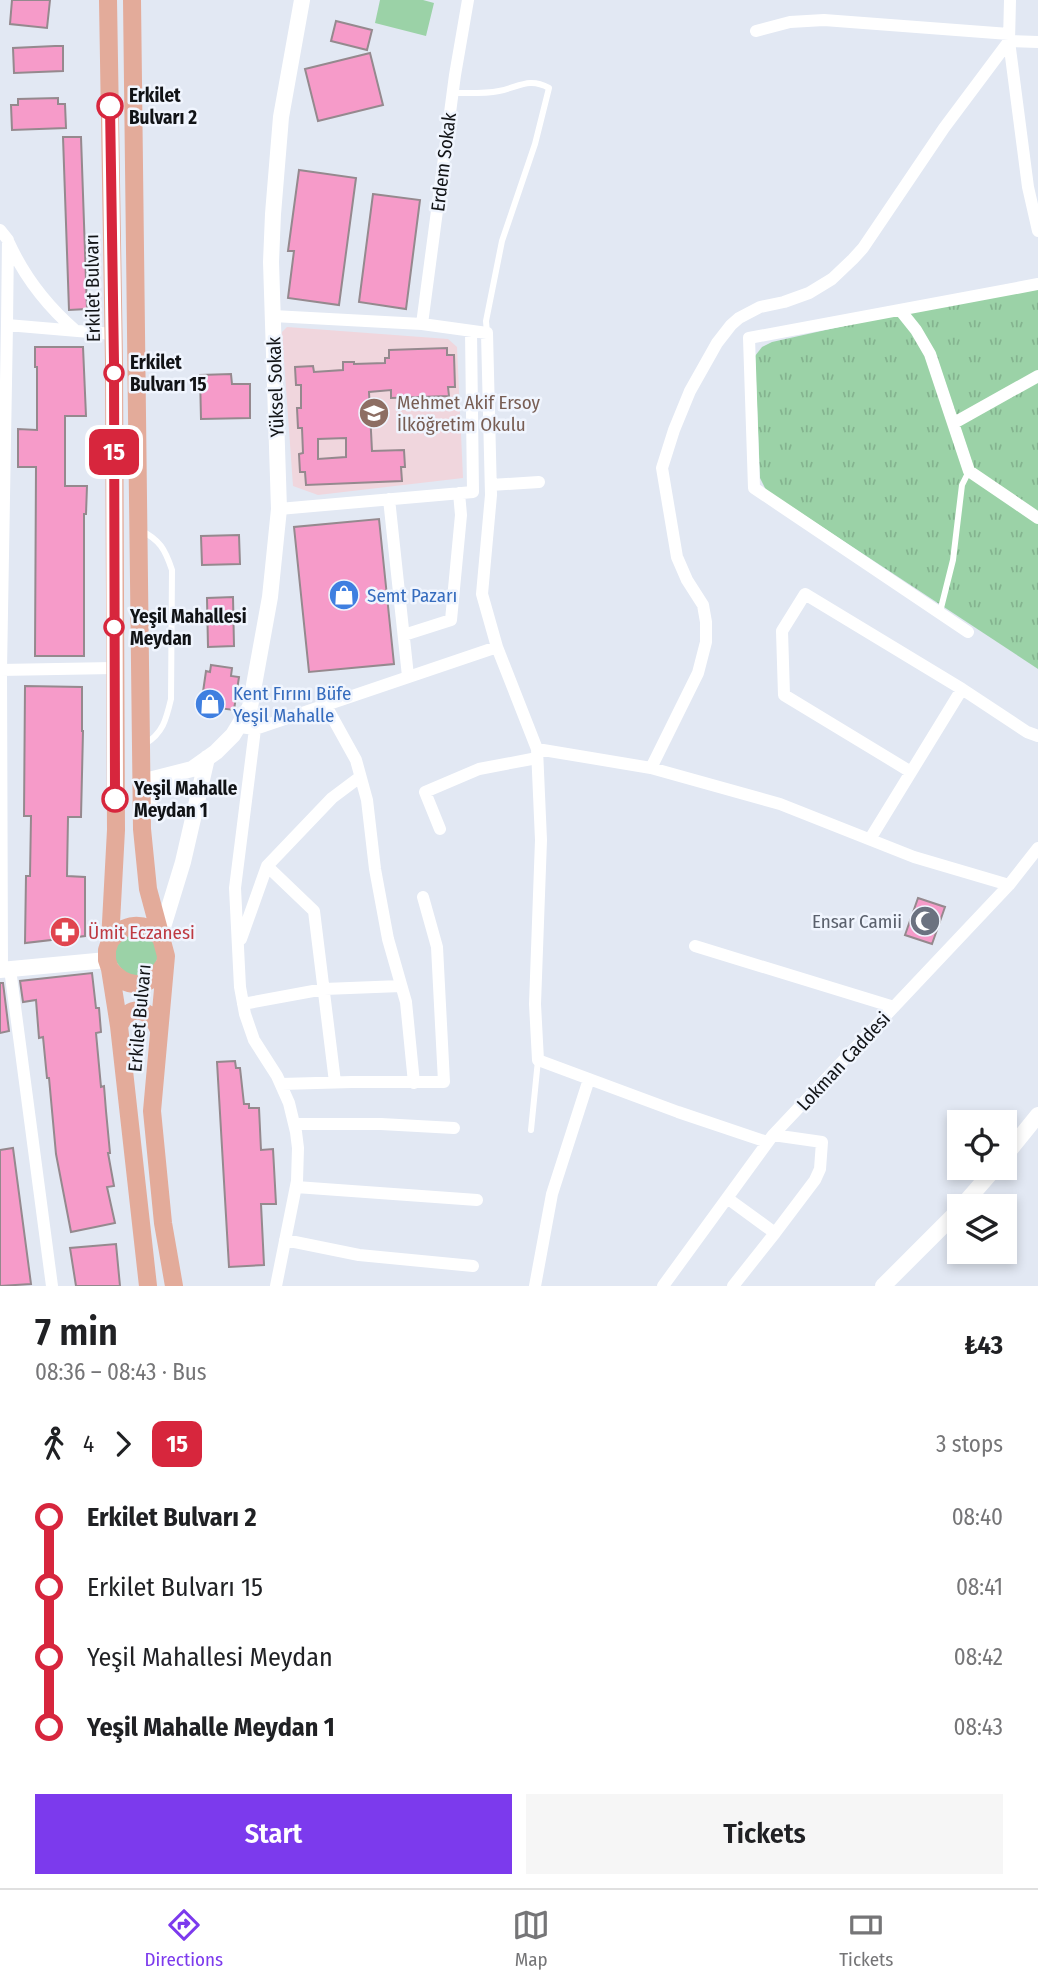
<!DOCTYPE html>
<meta charset="utf-8">
<style>
:root{--surface:#fff;--page:#f6f6f6;--text:#202124;--muted:#757577;--line:#e0e0e0;--accent:#7c3aed}
body{margin:0;font-family:"Fira Sans Condensed",sans-serif;background:var(--page);color:var(--text);height:100vh;display:flex;flex-direction:column;font-size:26px;white-space:nowrap}
*{box-sizing:border-box;margin:0}
p{font-size:23px;color:var(--muted)}
.icon{flex:none;width:38px;height:38px;fill:none;stroke:currentColor;stroke-width:2;stroke-linecap:round;stroke-linejoin:round}
.map{position:relative;height:1286px;overflow:hidden}
.side{display:flex;flex-direction:column;background:var(--surface);flex:1}
.side>*{flex:none}
.badge{padding:0 14px;border-radius:10px;font-size:24px;line-height:46px}
.tools{position:absolute;left:947px;top:1110px;display:grid;gap:14px}
.tools a{display:grid;place-items:center;width:70px;height:70px;border-radius:0px;background:var(--surface);box-shadow:0 4px 10px #0003;font-size:35px}
.map>.badge{position:absolute;translate:-50% -50%;box-shadow:0 0 0 4px #fff}
.legs{display:flex;align-items:center;gap:10px;height:77px;padding:0 35px;font-size:23px}
.legs p{margin-inline-start:auto}
.summary{display:flex;align-items:center;justify-content:space-between;height:119px;padding:0 35px}
h1{font-size:38px;font-weight:600;line-height:52px}
.cta{display:flex;gap:14px;margin-top:auto;padding:14px 35px}
.cta a{flex:1;height:80px;border-radius:0px;background:var(--accent);color:#fff;font-size:28px;font-weight:600;line-height:80px;text-align:center}
.cta a+a{background:var(--page);color:var(--text)}
ul{padding:0 35px;list-style:none}
li{display:flex;align-items:center;gap:24px;height:70px;font-size:26px}
li i{display:grid;place-items:center;width:10px;height:100%;margin:0 9px;background:currentColor}
li i::after{content:'';width:18px;height:18px;margin:-9px;border:5px solid;border-radius:50%;background:var(--surface)}
li p{margin-inline-start:auto}
li:first-child i{background:linear-gradient(#0000 50%,currentColor 0)}
li:last-child i{background:linear-gradient(currentColor 50%,#0000 0)}
.tab-bar{display:flex;justify-content:space-around;align-items:center;height:98px;border-top:2px solid var(--line);background:var(--surface);font-size:19px;color:var(--muted)}
.tab-bar a{display:grid;justify-items:center;gap:4px}
.tab-bar .current{color:var(--accent)}
.map>svg:first-child{display:block}
.education{fill:#f0d6dd}
.grass{fill:url(#grass-tufts)}
.garden{fill:#9bd2a7}
.building{fill:#f69bc9;stroke:#95898e;stroke-width:2;fill-rule:evenodd}
.lines{fill:none;stroke-linecap:round;stroke-linejoin:round}
.lane{stroke:#fff;stroke-width:6}
.street{stroke:#fff;stroke-width:12}
.secondary{stroke:#fff;stroke-width:16}
.primary{stroke:#e3ab9a;stroke-width:18}
.line-1-casing{stroke:#fff;stroke-width:16}
.line-1{stroke:#d7263d;stroke-width:10}
.stop-1-dot{fill:#fff;stroke:#d7263d;stroke-width:3.5}
.labels{text-anchor:middle;stroke-width:5;stroke-linejoin:round;paint-order:stroke}
.stop-label{font-size:19px;font-weight:bold;fill:#111316;stroke:#f0f5fe;text-anchor:start}
.street-label{font-size:19px;fill:#111316;stroke:#f0f5fe}
.education-label{font-size:19px;fill:#785e54;stroke:#f0f5fe;text-anchor:start}
.shop-label{font-size:19px;fill:#366cbe;stroke:#f0f5fe;text-anchor:start}
.worship-label{font-size:19px;fill:#5b616d;stroke:#f0f5fe;text-anchor:end}
.health-label{font-size:19px;fill:#be3a42;stroke:#f0f5fe;text-anchor:start}
</style>
<div class="map">
<svg width="1038" height="1286" viewBox="0 0 1038 1286">
<defs>
<pattern id="grass-tufts" width="24" height="20" patternUnits="userSpaceOnUse" patternTransform="scale(1.75)"><rect width="24" height="20" fill="#9bd2a7"/><path d="M3 7l-1-3M5 7V3M7 7l1-3M15 17l-1-3M17 17v-4M19 17l1-3" fill="none" stroke="#84b38f"/></pattern>
</defs>
<rect width="100%" height="100%" fill="#e2e8f3"/>
<!-- education -->
<path class="education" d="M287,327l161,12 9,8 6,131 -145,17 -25,-9 -11,-154z"/>
<!-- grass -->
<path class="grass" d="M1038,289v380l-272,-179 -6,-12 -5,-122 7,-9 10,-5 121,-27z"/>
<!-- garden -->
<path class="garden" d="M380,0h43l11,3 -8,33 -51,-13z
M140,933c21,11 23,22 9,41l-22,2 -13,-17c2,-19 7,-23 26,-26z"/>
<!-- building -->
<path class="building" d="M12,0h38l-3,28 -37,-4z
M336,21l36,9 -5,20 -36,-9z
M55,46h8v25l-49,2 -1,-25z
M370,53l13,52 -65,16 -13,-52z
M58,98v6h7l1,24 -54,2 -1,-25h7v-6z
M63,137h18l6,172 -18,1z
M299,170l57,8 -17,127 -51,-7 6,-47h-6z
M373,194l47,6 -14,109 -47,-7z
M35,347h48l3,69h-21v70h22l-1,28h-2v142h-49l1,-189h-18v-38l19,1v-63h-2z
M447,348v7h7l1,32h-7l1,9 -58,2v-8l-22,2 3,59 32,-1 1,17h-4l1,14 -96,4 -1,-13h-5l-1,-18 4,-1 -1,-25h-4l-1,-20h4v-23h-5l-1,-18 18,-1 1,6 29,-2v-8h11v2l31,-1v-5h4v-8zM346,438v19l-28,2v-20z
M231,374l1,10h18v34l-49,1 -1,-44z
M379,519l15,145 -85,8 -15,-145z
M239,535l1,29 -38,1 -1,-29z
M233,597l1,49 -26,1 -1,-49z
M211,665l21,3 -1,8 8,1 -5,33 -33,-4 5,-35 4,1z
M25,686l57,1v44h1l-2,86h-13l-1,59 18,1v59l-60,7 1,-67h4l1,-60h-7z
M918,898l27,9 -13,37 -27,-9z
M92,973l4,35h3l2,24 -5,1 5,54 3,-1 2,25 4,42h-2l6,33 -7,1 8,36 -44,9 -15,-78 -7,-76h-2l-4,-41 -4,1 -3,-38 -13,2 -3,-21z
M0,983h3l6,48 -9,2z
M235,1061l1,7h4l4,36h5v4h10l2,42 12,-1 3,55h-15l3,61 -35,2 -12,-205z
M13,1148l18,136 -31,2v-136z
M116,1244l4,42h-44l-6,-38z"/>
<g class="lines">
<!-- lane -->
<path class="lane" d="M452,93c15,0 32,1 47,-2 20,-4 30,-14 50,-3l-14,56 -33,97 -16,80 1,12
M140,530c20,10 25,19 32,40l-1,129c-5,21 -8,34 -26,45
M940,612l13,-52 9,-75 7,-14
M531,1130l7,-70"/>
<!-- street -->
<path class="street" d="M1010,0l-1,41 19,146 10,44
M756,31l34,-9 34,-2 185,14
M0,230l8,10 -1,85 106,9
M9,243c16,35 38,63 67,88
M900,310l16,20 14,24 39,117 69,47
M273,316l149,8 65,9 4,162 -9,99 15,53 40,102 4,91 -6,164 3,56 140,52 89,30
M422,324l33,-249 13,-75
M954,423l84,-47
M491,485l48,-3
M389,499l19,177
M279,509l194,-17 -2,-161
M968,632l-214,-144 -5,-150 289,-54
M404,635l47,-15 10,-105 -2,-22
M0,670l114,-2
M325,704l31,56 11,40 8,69 13,70 18,63 8,81
M240,727l15,2 -20,159 5,99 5,27 9,26 23,36 12,27 7,29 2,16 -1,33 -21,105
M255,729l242,-82
M537,749l114,19 129,36 134,53 95,28
M651,768l47,-95 8,-31v-20l-3,-17 -16,-25 -10,-23 -15,-89 12,-38 16,-39 27,-48 14,-18 8,-7 21,-11 24,-5 25,-9 23,-14 21,-20 10,-11 81,-120 65,-87 29,1
M911,772l-127,-77 -2,-64 23,-37 157,95 65,43 11,4
M440,829l-15,-37 54,-23 58,-11
M870,839l92,-150
M267,866l47,45 21,171
M241,939l26,-73 65,-68 28,-21
M695,946l199,61
M10,969l42,317
M2,970l-1,-300 6,-345
M243,1004l81,-15 77,-3
M281,1084l71,-2h92l-7,-135 -14,-50
M295,1124h86l73,4
M773,1135l49,7 -2,27 -5,11 -40,53
M296,1187l181,13
M727,1198l48,35 -42,53
M285,1240l74,15 114,11
M535,1286l17,-92 37,-115
M663,1286l110,-151 236,-250 29,-37"/>
<!-- secondary -->
<path class="secondary" d="M141,782l51,-13 24,-17 17,-17 17,-28 20,-110 9,-88 -8,-247 2,-48 8,-97 21,-117
M144,816c4,-22 13,-26 31,-37
M160,937l23,-75 24,-104
M0,970l107,-10
M1004,1157l34,-42
M962,1206l34,-39
M883,1286l76,-76"/>
<!-- primary -->
<path class="primary" d="M108,0l6,362 2,468 -6,111 -3,9v10l3,9 9,57 29,260
M132,0l10,829 6,60 18,67 -14,155 11,112 11,63
M110,941c14,-19 34,-20 50,-4
M110,969c17,21 40,20 54,-4
M119,1026c11,-24 31,-18 40,4"/>
</g>
<g class="lines">
<!-- line-1 casing -->
<g class="line-1-casing">
<path id="line-1" d="M110,106l4,256 1,437"/>
</g>
<!-- line-1 -->
<use href="#line-1" class="line-1"/>
</g>
<!-- icons -->
<defs>
<g id="school-disc" transform="scale(1.575)"><circle r="9.5" fill="#8d6e63" stroke="#f0f5fe"/><path d="M0-5L7-2L0 1L-7-2ZM-4 1L0 2.5L4 1V4Q0 6-4 4Z" fill="#fff"/></g>
<g id="shop-disc" transform="scale(1.575)"><circle r="9.5" fill="#3f7fe0" stroke="#f0f5fe"/><path d="M-5-2.5h2.3a2.7 3.5 0 0 1 5.4 0H5L5.5 6h-11ZM-1.5-2.5h3a1.5 2.3 0 0 0-3 0Z" fill="#fff"/></g>
<g id="mosque-disc" transform="scale(1.575)"><circle r="9.5" fill="#6b7280" stroke="#f0f5fe"/><path d="M3.5-4.9A6 6 0 1 0 3.5 4.9A5 5 0 1 1 3.5-4.9Z" fill="#fff"/></g>
<g id="pharmacy-disc" transform="scale(1.575)"><circle r="9.5" fill="#e0444e" stroke="#f0f5fe"/><path d="M-2-6h4v4h4v4h-4v4h-4v-4h-4v-4h4Z" fill="#fff"/></g>
</defs>
<g fill-rule="evenodd">
<use href="#school-disc" x="374" y="413"/>
<use href="#shop-disc" x="344" y="595"/>
<use href="#shop-disc" x="210" y="704"/>
<use href="#mosque-disc" x="925" y="921"/>
<use href="#pharmacy-disc" x="65" y="932"/>
</g>
<!-- markers -->
<g class="stop-1-dot">
<circle cx="110" cy="106" r="12"/>
<circle cx="114" cy="373" r="9"/>
<circle cx="114" cy="627" r="9"/>
<circle cx="115" cy="799" r="12"/>
</g>
<g class="labels">
<!-- stop labels -->
<g class="stop-label">
<text x="129" y="102">Erkilet<tspan x="129" dy="22">Bulvarı 2</tspan></text>
<text x="130" y="369">Erkilet<tspan x="130" dy="22">Bulvarı 15</tspan></text>
<text x="130" y="623">Yeşil Mahallesi<tspan x="130" dy="22">Meydan</tspan></text>
<text x="134" y="795">Yeşil Mahalle<tspan x="134" dy="22">Meydan 1</tspan></text>
</g>
<!-- street labels -->
<g class="street-label">
<text transform="translate(443 162) rotate(-83)" y="7">Erdem Sokak</text>
<text transform="translate(92 288) rotate(-91)" y="7">Erkilet Bulvarı</text>
<text transform="translate(275 387) rotate(-92)" y="7">Yüksel Sokak</text>
<text transform="translate(139 1018) rotate(-85)" y="7">Erkilet Bulvarı</text>
<text transform="translate(843 1061) rotate(-47)" y="7">Lokman Caddesi</text>
</g>
<!-- education labels -->
<g class="education-label">
<text x="397" y="409">Mehmet Akif Ersoy<tspan x="397" dy="22">İlköğretim Okulu</tspan></text>
</g>
<!-- shop labels -->
<g class="shop-label">
<text x="367" y="602">Semt Pazarı</text>
<text x="233" y="700">Kent Fırını Büfe<tspan x="233" dy="22">Yeşil Mahalle</tspan></text>
</g>
<!-- worship labels -->
<g class="worship-label">
<text x="902" y="928">Ensar Camii</text>
</g>
<!-- health labels -->
<g class="health-label">
<text x="88" y="939">Ümit Eczanesi</text>
</g>
</g>
</svg>
<div class="tools">
<a><svg class="icon" aria-label="locate" viewBox="0 0 24 24"><circle cx="12" cy="12" r="6"/><path d="M12 2v4M12 18v4M2 12h4M18 12h4"/></svg></a>
<a><svg class="icon" aria-label="layers" viewBox="0 0 24 24"><path d="M12 4l9 5-9 5-9-5zM3 14l9 5 9-5"/></svg></a>
</div>
<b class="badge" style="left:114px;top:452px;background:#d7263d;color:#fff">15</b>
</div>
<section class="side">
<div class="summary"><div><h1>7 min</h1><p>08:36 – 08:43 · Bus</p></div><b>₺43</b></div>
<div class="legs"><svg class="icon" aria-label="walk" viewBox="0 0 24 24"><circle cx="13" cy="4" r="2"/><path d="M13 8l-2 6 4 7M11 14l-3 7M7 12l3-4h3l4 4"/></svg>4<svg class="icon" aria-label="forward" viewBox="0 0 24 24"><path d="M9 5l7 7-7 7"/></svg><b class="badge" style="background:#d7263d;color:#fff">15</b><p>3 stops</p></div>
<ul>
<li><i style="color:#d7263d"></i><b>Erkilet Bulvarı 2</b><p>08:40</p></li>
<li><i style="color:#d7263d"></i><span>Erkilet Bulvarı 15</span><p>08:41</p></li>
<li><i style="color:#d7263d"></i><span>Yeşil Mahallesi Meydan</span><p>08:42</p></li>
<li><i style="color:#d7263d"></i><b>Yeşil Mahalle Meydan 1</b><p>08:43</p></li>
</ul>
<div class="cta"><a>Start</a><a>Tickets</a></div>
</section>
<nav class="tab-bar">
<a class="current"><svg class="icon" aria-label="directions" viewBox="0 0 24 24"><path d="M12 3l9 9-9 9-9-9zM9 14v-3h6M13 9l2 2-2 2"/></svg>Directions</a>
<a><svg class="icon" aria-label="map" viewBox="0 0 24 24"><path d="M3 6l6-2 6 2 6-2v14l-6 2-6-2-6 2zM9 4v14M15 6v14"/></svg>Map</a>
<a><svg class="icon" aria-label="tickets" viewBox="0 0 24 24"><path d="M3 7h18v10H3zM15 7v10"/></svg>Tickets</a>
</nav>
